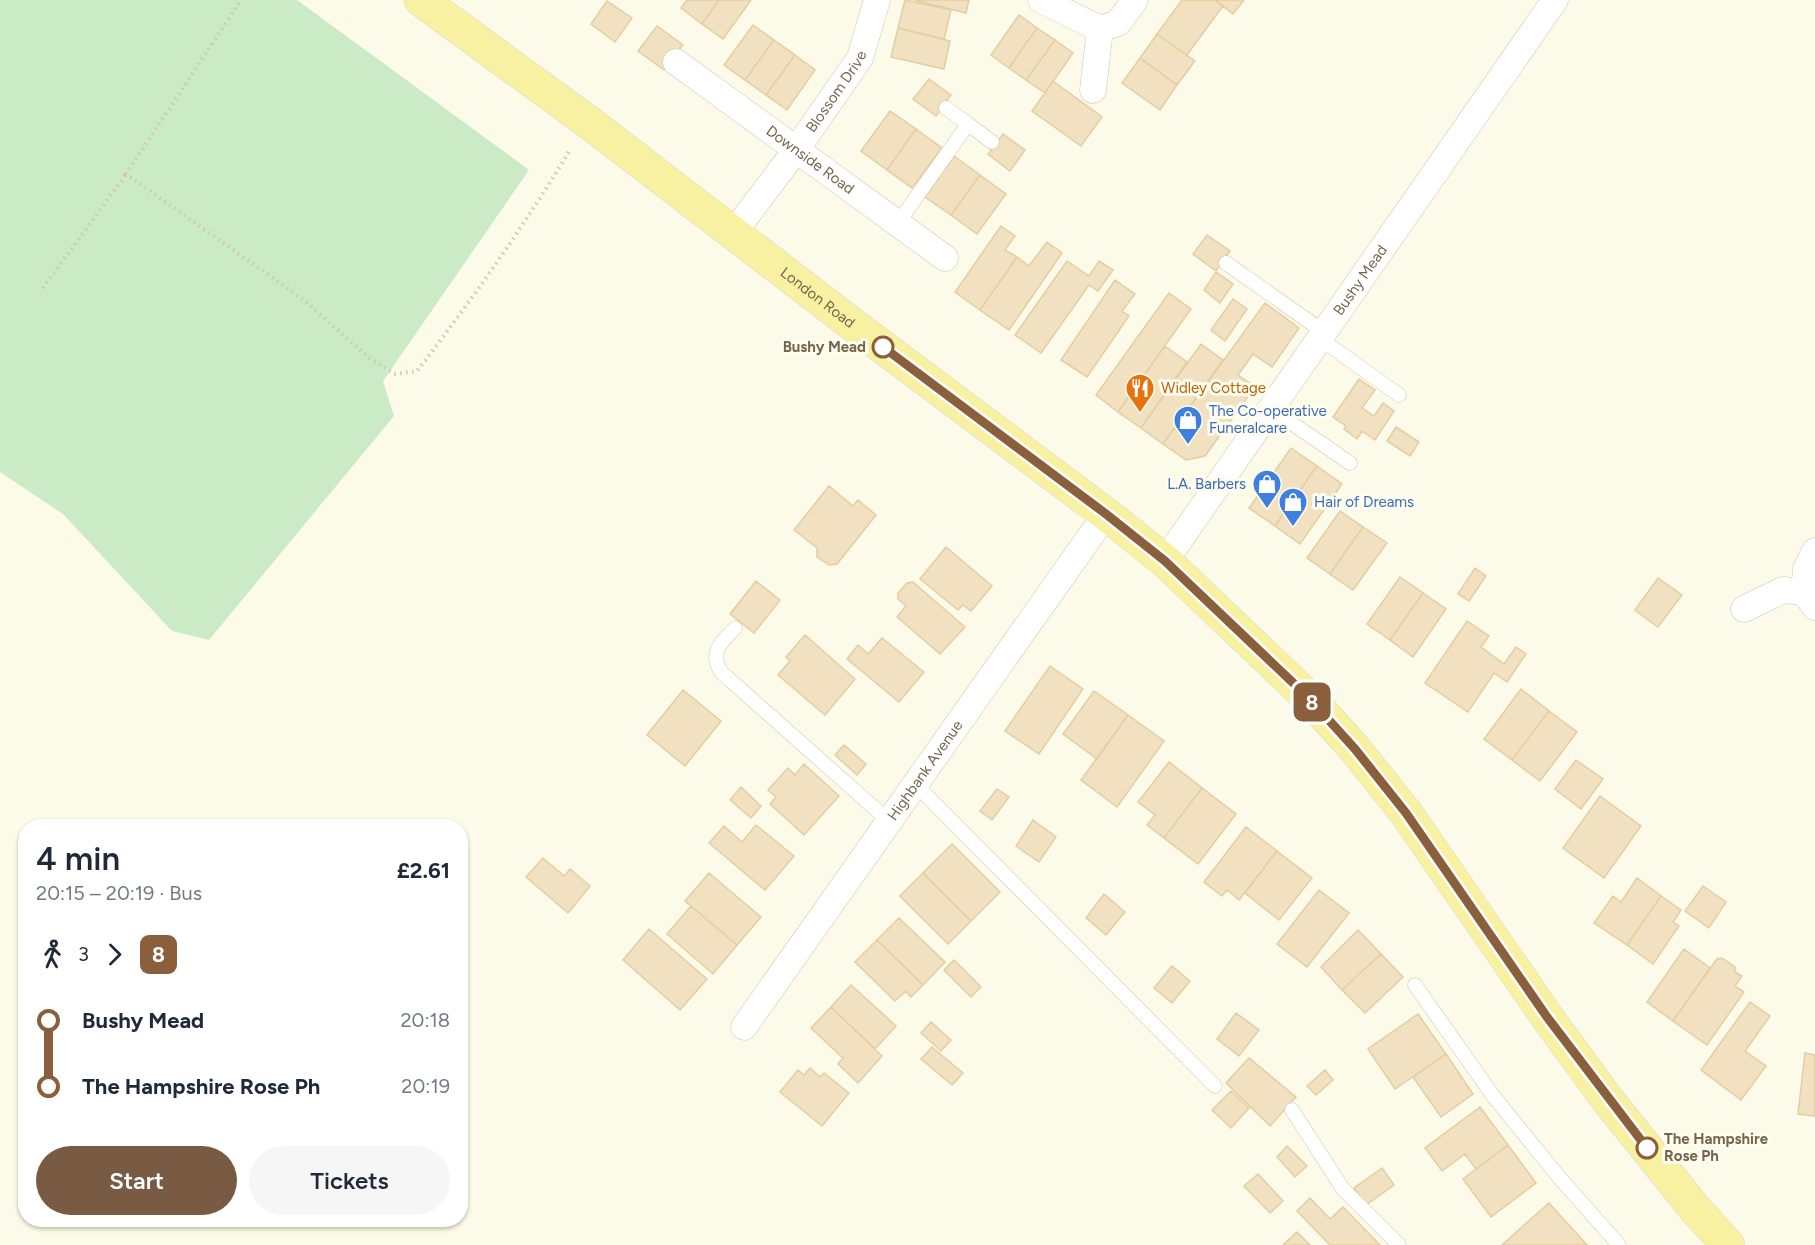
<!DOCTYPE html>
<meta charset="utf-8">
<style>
:root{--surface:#fff;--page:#f6f6f7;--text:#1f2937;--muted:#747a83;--accent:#785b42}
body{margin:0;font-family:Figtree,sans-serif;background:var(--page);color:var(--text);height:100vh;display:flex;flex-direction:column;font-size:22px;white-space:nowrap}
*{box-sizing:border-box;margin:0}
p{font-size:20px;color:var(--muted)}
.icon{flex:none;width:33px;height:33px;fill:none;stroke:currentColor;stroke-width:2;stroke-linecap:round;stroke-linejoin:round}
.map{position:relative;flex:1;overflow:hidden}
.details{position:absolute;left:18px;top:819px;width:450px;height:408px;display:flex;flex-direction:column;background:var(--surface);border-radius:24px;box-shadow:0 2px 4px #0004}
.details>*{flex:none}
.badge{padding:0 12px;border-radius:9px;font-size:21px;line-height:39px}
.map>.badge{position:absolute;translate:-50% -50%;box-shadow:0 0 0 3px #fff}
.legs{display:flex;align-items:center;gap:9px;height:66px;padding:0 18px;font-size:20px}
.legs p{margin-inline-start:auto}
.overview{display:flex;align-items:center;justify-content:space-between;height:102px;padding:0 18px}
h1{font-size:33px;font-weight:600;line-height:45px}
.button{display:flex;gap:12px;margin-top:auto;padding:12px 18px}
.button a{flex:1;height:69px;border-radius:36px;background:var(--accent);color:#fff;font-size:24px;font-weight:600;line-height:69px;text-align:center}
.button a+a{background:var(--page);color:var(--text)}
ul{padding:0 18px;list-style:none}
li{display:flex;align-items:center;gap:21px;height:66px;font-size:22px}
li i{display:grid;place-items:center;width:9px;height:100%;margin:0 8px;background:currentColor}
li i::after{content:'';width:15px;height:15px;margin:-8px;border:4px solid;border-radius:50%;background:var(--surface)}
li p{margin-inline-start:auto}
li:first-child i{background:linear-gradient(#0000 50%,currentColor 0)}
li:last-child i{background:linear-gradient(currentColor 50%,#0000 0)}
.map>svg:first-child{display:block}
.green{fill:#cbeac6}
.building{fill:#f1e1c0;stroke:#e4cda1;stroke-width:1.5}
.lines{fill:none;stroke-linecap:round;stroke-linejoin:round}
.lane-casing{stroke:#cec5ae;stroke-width:15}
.street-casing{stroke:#cec5ae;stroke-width:27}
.primary-casing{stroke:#dbd7d0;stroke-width:34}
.path{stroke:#d7c5a3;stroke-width:4;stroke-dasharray:1.5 4.5;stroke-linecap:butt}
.lane{stroke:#fff;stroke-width:14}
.street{stroke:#fff;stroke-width:26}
.primary{stroke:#f9f1a2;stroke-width:33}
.line-1-casing{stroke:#fff;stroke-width:14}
.line-1{stroke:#8b5e3c;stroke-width:9}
.stop-1-dot{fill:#fff;stroke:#8b5e3c;stroke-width:3}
.labels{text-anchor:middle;stroke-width:6;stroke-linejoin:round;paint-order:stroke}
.street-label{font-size:15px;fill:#76674c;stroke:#fffdef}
.stop-label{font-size:15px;font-weight:bold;fill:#76674c;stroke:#fffdef;text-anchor:end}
.food-label{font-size:15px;fill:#c56008;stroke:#fffdef;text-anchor:start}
.shop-label{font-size:15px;fill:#366cbe;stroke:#fffdef;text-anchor:start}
</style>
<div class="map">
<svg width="1815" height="1245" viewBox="0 0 1815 1245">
<rect width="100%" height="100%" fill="#fcfae8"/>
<!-- green -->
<path class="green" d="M0,0h297l232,170 -146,211 11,35 -185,224 -37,-9 -109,-117 -63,-42z"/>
<!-- building -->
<path class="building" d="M687,0h32l-17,24 -21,-16z
M719,0h32l-28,39 -21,-15z
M905,0l46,10 -7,29 -46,-11z
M914,0h55l-3,13z
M1182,0h33l8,6 -36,49 -30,-21z
M1215,0h29l-11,14z
M607,1l25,17 -17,24 -24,-18z
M1019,15l18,13 -28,40 -18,-13z
M753,25l21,15 -29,40 -21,-15z
M657,26l26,19 -19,25 -26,-19z
M898,28l52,13 -6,28 -53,-12z
M1037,28l18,12 -29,40 -17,-12z
M1157,34l38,27 -18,24 -37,-27z
M774,40l21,15 -29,40 -21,-15z
M1055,40l18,13 -28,40 -19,-13z
M795,55l20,15 -28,40 -21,-15z
M1140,58l37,27 -17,25 -38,-27z
M929,79l22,16 -15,21 -23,-17z
M1053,81l49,36 -21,29 -49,-35z
M890,111l26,18 -29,41 -26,-19z
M916,129l26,19 -30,40 -25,-18z
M1003,134l22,16 -15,21 -22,-17z
M954,156l26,19 -29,40 -26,-18z
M980,175l26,19 -29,40 -26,-19z
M1001,226l14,10 -10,14 12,7 -37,53 -25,-18z
M1207,235l23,16 -14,20 -23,-17z
M1047,242l15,11 -53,77 -29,-20 37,-53 12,9z
M1067,261l22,15 10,-15 14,9 -15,21 -9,-6 -48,68 -26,-18z
M1216,272l17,12 -13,19 -16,-13z
M1115,280l20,14 -13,17 7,5 -42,61 -26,-17z
M1169,293l22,16 -73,103 -22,-17z
M1233,299l14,10 -22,32 -14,-11z
M1265,303l34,25 -27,39 -19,-13 -15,21 17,12 -50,69 -19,4 -23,-16z
M1201,344l22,16 -60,84 -22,-16z
M1165,346l22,16 -46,66 -23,-16z
M1359,379l16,11 -13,18 12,8 9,-13 11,8 -19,29 -13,-9 -5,8 -13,-10 2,-3 -13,-9z
M1396,427l23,15 -9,14 -23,-15z
M1291,448l26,18 -42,60 -26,-18z
M1317,466l25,18 -42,60 -25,-18z
M829,486l24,20 5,-6 18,15 -39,49 -8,1 -12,-8v-9l-23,-18z
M1340,511l23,16 -33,47 -23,-16z
M1363,527l24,16 -34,47 -23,-16z
M946,547l46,39 -21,25 -8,-6 -5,5 -38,-31z
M1475,568l11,8 -17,25 -11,-7z
M1400,577l23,16 -33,47 -23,-16z
M1658,578l24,17 -24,32 -23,-17z
M756,581l24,19 -26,33 -24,-19z
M913,582l52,45 -25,27 -43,-37 9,-11 -8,-7v-6l9,-10z
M1423,593l23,16 -33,48 -23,-17z
M1467,621l22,15 -8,11 23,17 12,-17 10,7 -19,28 -13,-9 -26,39 -43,-29z
M805,635l50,44 -30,36 -47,-40 12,-14 -4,-4z
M882,638l42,34 -25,30 -52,-43 11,-14 10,9z
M1050,666l33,23 -44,65 -34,-23z
M1521,689l28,22 -37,49 -28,-21z
M683,690l38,31 -36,45 -38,-31z
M1094,691l34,24 -31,44 -34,-25z
M1549,711l28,21 -37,49 -28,-21z
M1128,715l36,26 -47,66 -36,-27z
M844,745l22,19 -9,11 -22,-20z
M1576,760l27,19 -22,30 -26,-20z
M1169,762l33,26 -38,50 -17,-13 8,-10 -17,-13z
M804,764l35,32 -35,39 -34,-31 6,-7 -8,-7 20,-22 7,7z
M741,787l20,19 -10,12 -21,-18z
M1202,788l34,26 -38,50 -34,-26z
M997,789l12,8 -17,23 -12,-9z
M1600,796l41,30 -37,52 -41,-30z
M1033,820l23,17 -17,25 -23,-16z
M756,825l38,31 -29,34 -56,-47 15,-17 18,16z
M1246,827l31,24 -38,49 -12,-10 -5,6 -18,-14z
M952,844l48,48 -29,29 -48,-48z
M1277,851l35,27 -33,42 -34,-27z
M543,858l21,18 6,-7 20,17 -22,27 -42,-36z
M709,873l52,44 -24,28 -52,-44z
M923,873l48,48 -23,23 -48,-48z
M1637,878l24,18 -34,49 -33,-22 19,-27 8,6z
M1703,886l23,16 -17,26 -24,-17z
M1319,890l30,23 -42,54 -30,-23z
M1104,894l21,18 -19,23 -20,-17z
M1661,896l20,14 -8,12 6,4 -26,38 -26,-19z
M691,906l46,39 -24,29 -46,-40z
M899,918l46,44 -22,23 -46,-45z
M649,929l58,50 -27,31 -57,-50z
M1358,930l23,24 -39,36 -21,-23z
M877,940l46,45 -12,12 -5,-6 -11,10 -40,-39z
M1684,949l26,19 -37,53 -26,-19z
M1381,954l22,23 -38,36 -23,-23z
M1722,958l13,9v5l7,4 -7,10 9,6 -37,53 -34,-24 44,-62z
M954,960l27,27 -10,10 -27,-27z
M1172,966l18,15 -18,22 -18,-15z
M851,985l45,41 -21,23 -44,-42z
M1750,1002l20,14 -25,35 21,15 -25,34 -40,-30z
M831,1007l51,49 -24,27 -20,-19 5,-6 -32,-30z
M1236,1013l23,17 -20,26 -22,-17z
M1418,1014l28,40 -51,35 -27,-40z
M931,1022l20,18 -10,11 -20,-18z
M932,1047l31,26 -11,12 -31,-26z
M1805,1053l10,2v61l-17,-2z
M1446,1054l27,40 -32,23 -28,-40z
M1249,1058l47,39 -26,29 -44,-43z
M810,1068l10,9 4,-4 25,20 -27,33 -42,-34 18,-22 6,5z
M1325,1070l8,10 -17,15 -9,-9z
M1231,1091l18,17 -18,20 -19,-18z
M1480,1107l28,38 -32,24 -11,-15 -23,17 -17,-23z
M1508,1145l28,38 -45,34 -28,-38z
M1287,1146l20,20 -12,11 -18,-20z
M1382,1168l12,17 -28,20 -12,-17z
M1258,1174l25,27 -13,12 -26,-27z
M1310,1198l20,21 13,-12 37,38h-50l-33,-34z
M1549,1203l38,42h-85z
M1297,1232l13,13h-27z"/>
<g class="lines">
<!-- lane casing -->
<g class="lane-casing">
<path id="lane" d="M968,124l24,18
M898,223l70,-99 -22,-16
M1226,263l98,69
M1319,338l80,57
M1271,409l79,54
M735,628c-14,15 -26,23 -14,44l168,149
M915,784l300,302
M1415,985l79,112 64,79 61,69
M1292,1110l51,79 56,56"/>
</g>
<!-- street casing -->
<g class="street-casing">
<g id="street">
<path d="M1041,0l59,29 18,-6 17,-23"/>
<path id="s1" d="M676,62l269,196"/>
<path d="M1093,90l7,-61"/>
<path id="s2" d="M734,232l62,-82 64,-92 17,-58"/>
<path d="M1815,551l-9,18 -2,23 11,15"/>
<path id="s3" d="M1165,561l390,-561"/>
<path d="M1744,609l39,-19 21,2"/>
<path id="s4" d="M744,1027l362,-513"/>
</g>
</g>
<!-- primary casing -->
<g class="primary-casing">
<g id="primary">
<path id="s5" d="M421,0l166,121 269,206 250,187 59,47 143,136 47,52 51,64 141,204 60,82 89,111 32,35"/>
</g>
</g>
<!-- path -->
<path class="path" d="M239,3l-113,171 178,126 64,57 26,17 23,-3c55,-71 107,-145 153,-221
M43,288l83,-114"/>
<!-- lane -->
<use href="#lane" class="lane"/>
<!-- street -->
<use href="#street" class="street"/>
<!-- primary -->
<use href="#primary" class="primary"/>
</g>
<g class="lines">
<!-- line-1 casing -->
<g class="line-1-casing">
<path id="line-1" d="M883,347l223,167 59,47 143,136 47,52 51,64 141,204 100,131"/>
</g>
<!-- line-1 -->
<use href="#line-1" class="line-1"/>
</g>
<!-- icons -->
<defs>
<g id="restaurant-pin" transform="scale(1.5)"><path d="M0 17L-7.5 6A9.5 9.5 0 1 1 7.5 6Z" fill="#e8710a" stroke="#fffdef"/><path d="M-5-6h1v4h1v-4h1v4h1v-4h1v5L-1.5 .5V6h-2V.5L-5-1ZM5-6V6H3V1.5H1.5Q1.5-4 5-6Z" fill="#fff"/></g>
<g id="shop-pin" transform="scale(1.5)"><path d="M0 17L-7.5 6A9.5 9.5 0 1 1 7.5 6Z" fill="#3f7fe0" stroke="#fffdef"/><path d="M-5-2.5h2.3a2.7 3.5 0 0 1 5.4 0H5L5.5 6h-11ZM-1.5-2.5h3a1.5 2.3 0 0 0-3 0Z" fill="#fff"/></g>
</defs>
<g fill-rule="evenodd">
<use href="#restaurant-pin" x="1140" y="388"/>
<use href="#shop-pin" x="1188" y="420"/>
<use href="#shop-pin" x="1267" y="484"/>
<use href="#shop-pin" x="1293" y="502"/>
</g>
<!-- markers -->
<g class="stop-1-dot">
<circle cx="883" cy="347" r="10"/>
<circle cx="1647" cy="1148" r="10"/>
</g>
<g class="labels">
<!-- street labels -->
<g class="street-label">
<text dy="5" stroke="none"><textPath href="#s2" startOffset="174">Blossom Drive</textPath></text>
<text dy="5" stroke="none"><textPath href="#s1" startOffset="166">Downside Road</textPath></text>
<text dy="5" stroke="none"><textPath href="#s3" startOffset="342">Bushy Mead</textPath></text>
<text dy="5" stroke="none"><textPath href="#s5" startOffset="496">London Road</textPath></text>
<text dy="5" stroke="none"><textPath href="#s4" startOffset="314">Highbank Avenue</textPath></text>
</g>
<!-- stop labels -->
<g class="stop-label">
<text x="866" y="352">Bushy Mead</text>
<text x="1664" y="1144" text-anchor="start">The Hampshire<tspan x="1664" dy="17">Rose Ph</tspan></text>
</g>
<!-- food labels -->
<g class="food-label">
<text x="1161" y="393">Widley Cottage</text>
</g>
<!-- shop labels -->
<g class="shop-label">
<text x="1209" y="416">The Co-operative<tspan x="1209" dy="17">Funeralcare</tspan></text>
<text x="1246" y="489" text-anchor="end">L.A. Barbers</text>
<text x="1314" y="507">Hair of Dreams</text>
</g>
</g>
</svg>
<b class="badge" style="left:1312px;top:702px;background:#8b5e3c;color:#fff">8</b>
<section class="details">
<div class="overview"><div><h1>4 min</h1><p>20:15 – 20:19 · Bus</p></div><b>£2.61</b></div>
<div class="legs"><svg class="icon" aria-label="walk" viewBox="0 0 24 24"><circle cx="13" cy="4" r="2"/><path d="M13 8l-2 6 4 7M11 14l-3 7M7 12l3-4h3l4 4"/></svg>3<svg class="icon" aria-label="forward" viewBox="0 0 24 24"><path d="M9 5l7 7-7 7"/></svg><b class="badge" style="background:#8b5e3c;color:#fff">8</b></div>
<ul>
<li><i style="color:#8b5e3c"></i><b>Bushy Mead</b><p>20:18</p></li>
<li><i style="color:#8b5e3c"></i><b>The Hampshire Rose Ph</b><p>20:19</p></li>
</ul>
<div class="button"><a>Start</a><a>Tickets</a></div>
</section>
</div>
